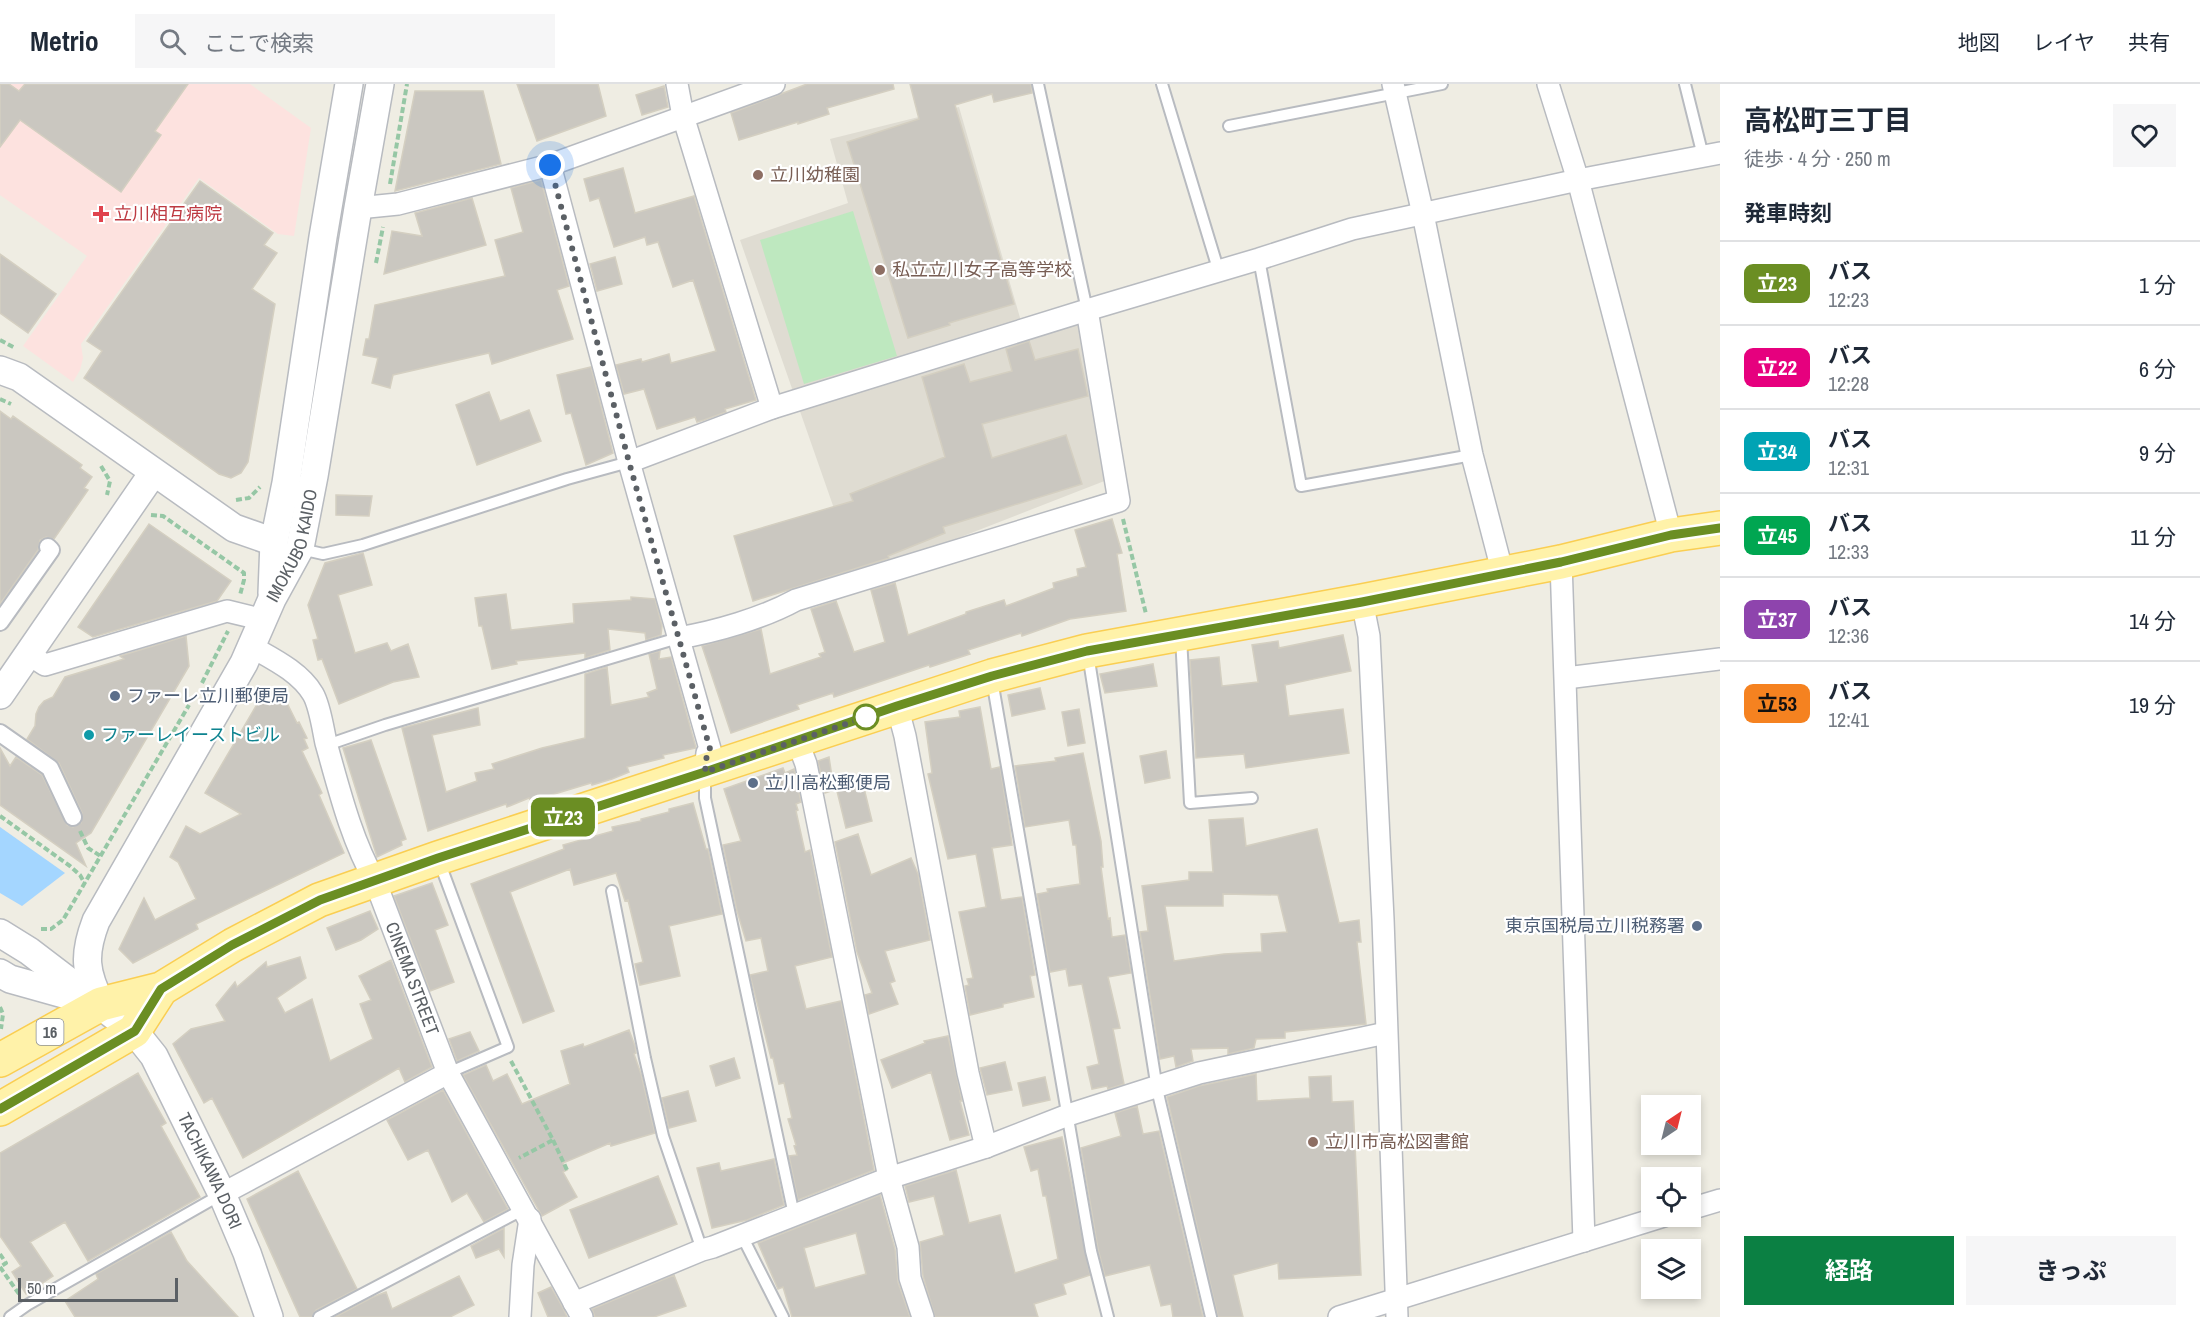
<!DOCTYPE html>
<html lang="ja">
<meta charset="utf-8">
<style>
:root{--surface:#fff;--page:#f6f6f7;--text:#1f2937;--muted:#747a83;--line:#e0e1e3;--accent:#0b8043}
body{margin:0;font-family:"Archivo Narrow","Noto Sans JP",sans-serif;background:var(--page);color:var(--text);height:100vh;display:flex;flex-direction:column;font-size:22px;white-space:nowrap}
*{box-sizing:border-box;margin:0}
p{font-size:20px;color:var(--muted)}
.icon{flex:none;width:33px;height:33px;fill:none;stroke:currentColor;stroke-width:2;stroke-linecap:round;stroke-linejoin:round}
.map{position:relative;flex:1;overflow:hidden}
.panel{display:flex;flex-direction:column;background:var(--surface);width:480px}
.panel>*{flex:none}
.badge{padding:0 12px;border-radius:9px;font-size:21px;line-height:39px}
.needle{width:39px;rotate:35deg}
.controls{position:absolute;left:1641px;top:1011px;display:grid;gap:12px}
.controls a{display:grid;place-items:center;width:60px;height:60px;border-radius:0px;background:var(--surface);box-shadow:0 3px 9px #0003;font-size:30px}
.scale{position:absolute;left:18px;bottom:15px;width:160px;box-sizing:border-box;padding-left:6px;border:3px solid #5b6065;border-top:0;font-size:16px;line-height:21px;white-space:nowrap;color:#5b6065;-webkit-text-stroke:4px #fff;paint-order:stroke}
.you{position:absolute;width:30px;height:30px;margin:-15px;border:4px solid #fff;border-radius:50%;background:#1a73e8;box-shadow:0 0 0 9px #1a73e833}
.map>.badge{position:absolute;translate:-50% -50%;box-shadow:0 0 0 3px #fff}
h2{padding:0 24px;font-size:22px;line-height:54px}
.round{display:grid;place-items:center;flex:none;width:63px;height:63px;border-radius:0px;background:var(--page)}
.head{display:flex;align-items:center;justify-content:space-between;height:102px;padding:0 24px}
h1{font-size:28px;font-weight:700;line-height:45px}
.action{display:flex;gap:12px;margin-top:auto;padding:12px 24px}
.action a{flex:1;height:69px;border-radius:0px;background:var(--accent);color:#fff;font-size:24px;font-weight:700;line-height:69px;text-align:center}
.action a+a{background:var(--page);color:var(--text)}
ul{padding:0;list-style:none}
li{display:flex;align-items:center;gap:18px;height:84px;padding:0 24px;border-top:2px solid var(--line)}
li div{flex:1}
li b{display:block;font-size:22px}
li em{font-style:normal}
li .badge{min-width:66px;font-weight:700;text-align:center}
header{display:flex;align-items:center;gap:36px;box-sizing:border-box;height:84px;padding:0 30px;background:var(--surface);border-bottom:2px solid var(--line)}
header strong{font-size:28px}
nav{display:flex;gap:33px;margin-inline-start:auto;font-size:21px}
.search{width:420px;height:54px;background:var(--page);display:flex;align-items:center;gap:15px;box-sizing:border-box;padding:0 21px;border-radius:0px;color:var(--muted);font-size:22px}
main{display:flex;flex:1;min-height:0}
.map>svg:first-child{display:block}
.education{fill:#dfdcd2}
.medical{fill:#fde2df}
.green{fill:#bee8bf}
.water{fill:#a4d6ff}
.building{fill:#cac7c0;stroke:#d4cfc1;stroke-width:1.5;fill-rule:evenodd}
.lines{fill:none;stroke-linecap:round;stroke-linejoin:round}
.service-casing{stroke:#b8bbc0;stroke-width:14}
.pedestrian-casing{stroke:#b8bbc0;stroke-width:20}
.minor-casing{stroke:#b8bbc0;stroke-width:24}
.tertiary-casing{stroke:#b8bbc0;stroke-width:30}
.primary-casing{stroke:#face52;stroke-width:36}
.path{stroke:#96c7a5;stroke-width:4;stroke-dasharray:6 3;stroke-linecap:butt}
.service{stroke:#fff;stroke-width:10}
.pedestrian{stroke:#fff;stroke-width:16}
.minor{stroke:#fff;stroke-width:21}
.tertiary{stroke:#fff;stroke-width:27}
.primary{stroke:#fff2a9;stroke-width:33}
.line-casing{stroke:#fff;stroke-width:14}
.line{stroke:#6b8e23;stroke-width:9}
.walk{stroke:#5b6065;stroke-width:6;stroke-dasharray:0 10.8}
.education-dot{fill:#8d6e63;stroke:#fff;stroke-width:2}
.health-dot{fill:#e0444e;stroke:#fff;stroke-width:2}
.service-dot{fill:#5c6f8a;stroke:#fff;stroke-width:2}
.stop-dot{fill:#fff;stroke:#6b8e23;stroke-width:3}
.culture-dot{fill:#0f9aa8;stroke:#fff;stroke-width:2}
.labels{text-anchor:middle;stroke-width:4.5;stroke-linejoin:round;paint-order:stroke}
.shield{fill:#fff;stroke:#8c9093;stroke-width:1.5}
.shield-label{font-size:16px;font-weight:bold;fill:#5b6065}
.education-label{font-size:18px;fill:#785e54;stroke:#fff;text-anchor:start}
.health-label{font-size:18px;fill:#be3a42;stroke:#fff;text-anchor:start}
.street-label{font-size:18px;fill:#5b6065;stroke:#fff}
.service-label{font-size:18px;fill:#4e5e75;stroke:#fff;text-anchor:start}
.culture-label{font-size:18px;fill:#0d838f;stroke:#fff;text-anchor:start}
</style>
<header>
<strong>Metrio</strong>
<div class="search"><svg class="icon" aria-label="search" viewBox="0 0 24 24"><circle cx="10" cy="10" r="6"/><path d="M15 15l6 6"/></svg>ここで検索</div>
<nav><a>地図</a><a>レイヤ</a><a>共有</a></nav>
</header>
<main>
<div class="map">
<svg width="1720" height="1233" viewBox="0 0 1720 1233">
<rect width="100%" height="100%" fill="#efede3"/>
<!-- education -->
<path class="education" d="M959,23l66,228 52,-14 30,159 -249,97 -118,-337 108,-37 -18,-64z"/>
<!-- medical -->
<path class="medical" d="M0,0h250l61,44 -17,108 -16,-2 -79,-56 -118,166 2,14 -3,12 -7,12 -50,-36 64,-90 -87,-61z"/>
<!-- green -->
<path class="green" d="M853,127l44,145 -93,28 -44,-144z"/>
<!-- water -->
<path class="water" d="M0,743l65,46 -43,33 -22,-13z"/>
<!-- building -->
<path class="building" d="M0,0h9l10,7 6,-7h163l-33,47 6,4 -40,57 -101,-72 -20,27z
M517,0h81l8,32 -69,25z
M807,0h86l1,5 -67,19 2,6 -31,10v-2l-59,18 -8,-27z
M910,0h121l1,9 -38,9 -2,-8 -37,11 59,199 -65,19 1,2 -42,13 -61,-196 72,-23z
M664,2l4,21 -26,8 -6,-20z
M415,7h68l18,73 -106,27z
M623,84l12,45 59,-17 62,204 -31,9 1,3 -22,8 -7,2 -2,-5 -38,12 -13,-40 -20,5 -8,-29 25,-6 1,3 27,-8 2,9 45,-12 -23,-71 -20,7 -15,-45 -11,3 -2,-8 -31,10 -15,-49 -9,3 -6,-22z
M541,96l28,106 -12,4 16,49 -81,25 -3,-11 -96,22 -3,13 -18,-5 6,-25 -15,-3 3,-16h3l6,-34 130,-29 -10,-36 28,-8 -12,-44z
M200,97l73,52 -9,12 13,8 -25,36 23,15 -27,158 -7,11 -10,5 -12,-4 -135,-96 18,-27 -15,-10z
M472,114l14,47 -102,29 8,-43 30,5 -7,-23z
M0,170l56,40 -28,39 -28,-20z
M615,173l7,27 -25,7 -7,-27z
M1029,257l6,19 43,-11 10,47 -106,28 10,34 74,-23 16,49 -139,43 2,6 -57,23 1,2 -136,43 -19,-65 119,-35 -3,-7 95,-37 -23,-80 42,-13 6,18 42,-11 -6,-22z
M591,283l22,86 -27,12 -15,-52 -5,1 -9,-39z
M489,308l11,29 29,-11 12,31 -64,24 -21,-60z
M0,327l11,8 2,-3 69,49 -2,3 12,9 -8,11 4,2 -34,49 -8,-2 -6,3 -2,10 -38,54z
M336,411l36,1 -3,20 -33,-1z
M1112,435l10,34 -5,1 9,57 -56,8 -48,17 -1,-3 -53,17 2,4 -40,13 -1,-2 -95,32 -1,-4 -36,12 2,4 -68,24 -29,-87 59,-17 9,45 51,-17 -2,-3 6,-2 -14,-43 25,-8 18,51 31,-10 -14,-52 24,-7 13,52 58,-21v-2l38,-12 2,6 48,-18 -1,-5 25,-7 -1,-7 9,-2 -11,-37z
M149,440l82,57 -14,20 -124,36 -15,-10z
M363,469l9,32 -34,10 17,58 32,-10 4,8 17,-7 11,33 -26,5 -54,22 -17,-45 -4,1 -5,-20 5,-1 -10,-34 17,-42z
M506,510l5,36 63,-7 -1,-19 58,-4v-3l24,2 7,27 -1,9 -15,5 -1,-7 -37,-4 2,21 -25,8v-5l-69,8 1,3 -25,5 -10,-43h-3l-4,-28z
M1343,551l8,36 -66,14 4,31 54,-7 6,44 -103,15 -2,-14 -48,4 -6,-98 29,-3 3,29 36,-4 -6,-37 26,-4 1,7z
M186,552l3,30 -98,167 -15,10 10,23 -86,-61v-57l10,18 6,-9 26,18 25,50 6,2 8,-4 1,-10 -23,-50 -32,-24 8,-13 1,-12 3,-7 5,-6 9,-4 12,-20 59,-18 -4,-3z
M660,567l-1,8 12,-2 25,91 -33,7 1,3 -37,9 2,5 -17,7 -20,6 -1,-2 -60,18 -2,-3 -22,9 -1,-3 -78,27 -26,-103 76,-20 2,17 -48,10 14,57 31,-11 -2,-8 19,-4 -2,-5 50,-16 43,-10v-64l22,-7 4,38 38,-8 -2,-4 10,-4 -8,-35z
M1153,580l4,22 -52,7 -5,-19z
M1040,604l5,21 -33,7 -4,-21z
M266,605l20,12 11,22 2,-1 8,16 -3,1 4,9 -6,3 20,42 -3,2 25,58 -148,71 2,5 -65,34 -14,-14 25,-51 11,22 41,-21 -18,-37 -8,-5 16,-31 14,8 41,-20 -36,-21z
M980,623l11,62 9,-2 10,62 2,16 -20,3 9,52 21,-3 13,78 -5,1 4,21 -31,7v3l-33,8 -5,-29 4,-1 -2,-6 6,-1 -14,-66 27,-5 -10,-53 -28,5 -20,-85 4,-1 -7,-51 35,-5 -1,-6z
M1079,625l6,34 -17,3 -6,-34z
M371,656l35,99 -5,2 1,4 -25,12 -34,-109z
M1166,667l4,27 -25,5 -5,-27z
M1083,669l18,88 2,26h-2l7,52 2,-1 2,19 13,-2 6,38 -23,4 12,51 -7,1 11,55 -16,5 -1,-3 -15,3 -5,-22 12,-3 -17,-80 -13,2 -3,-17 -16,3 -13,-78 11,-2 -1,-3 33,-5 -4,-39h-3l-4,-25 -44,7 -10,-61 41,-5 -1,-3z
M829,673l5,33 -9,3 -7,-32z
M783,684l2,5 9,-4 7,33 -5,2 2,6 -2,1 9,41 5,-2 22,107 -37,9 11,43 35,-8 33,169 -76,30 -9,-44 8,-1 -3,-9 2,-1 -8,-26 4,-1 -8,-35 -5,1 -6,-26h-2l-21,-83 18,-4 -7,-33 -15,3 -9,-30 -14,-66 18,-4 -17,-52z
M863,700l9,37 -26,7 -9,-37z
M693,719l13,46h2l14,65 -53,12 11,50 -40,9 -5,-21 8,-2 -15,-62 -3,1 -9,-28 -42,12 -4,-16 -60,23 44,119 -31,12 -52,-139 93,-35 -1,-4 50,-14 -1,-4 29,-6v-2l28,-7v-3z
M1243,734l3,28 71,-17 22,94 20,-3 2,22h-4l9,82 -81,8v6l-29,1 -2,9 -26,6v-6l-37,1 2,12 -17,6 -2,-11 -14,3 -20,-127 8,-1 -6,-45 47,-6v-8h24l-4,-52zM1223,810l55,1 9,37 -26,2 1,18 -38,2 -50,7 -9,-55h58z
M858,750l13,41 40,-17 7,16 12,66 -45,11 10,30 -5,2 8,21 -29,10 -4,-19 7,-2 -15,-41 -22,-110z
M432,799l16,42 -13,5 19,52 -24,9 -36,-95z
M370,827l8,18 -17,11 -25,10 -9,-22z
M300,873l6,21 -29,20 8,15 27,-14 18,62 43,-22 -13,-35 11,-4 -12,-24 32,-16 41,107 -27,15 -6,-14 -156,90 -31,-60 -8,5 -31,-59 18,-15 34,-8 -9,-16 19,-23 2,5 29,-25 1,5z
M629,946l6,16 1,7 -2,1 7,20 14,59 -44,13 -1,-3 -47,20 4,7 -4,2 14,25 -35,19 -79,-141 23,-10 7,16 14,-7 15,30 48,-20 -9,-33 22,-7 1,3z
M470,948l9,19 -22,10 -8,-22z
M948,952l14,65h-2l9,34 -19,5 -19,-68 -39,16 -11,-28 44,-17 -1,-2z
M734,974l6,20 -24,8 -6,-20z
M1005,978l7,28 -25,5 -7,-27z
M138,989l28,50 -5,3 39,71 -112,64 -23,-39 -35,20 23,34 -27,18 -14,-22 9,-6 -21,-30v-83z
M1256,990l1,27 53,-3 -1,-21 22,-1 1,26 21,-1 8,174 -82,4 -1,-16 -45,12 10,42h-25l-51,-220 32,-11z
M1045,993l5,23 -27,6 -5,-23z
M443,1006l65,119 -24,13 -17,-29 -15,9 -24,-52 -20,10 -21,-40z
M688,1007l8,30 -27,7 -7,-30z
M1137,1022l6,28 16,-3 44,186h-30l-2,-13 -10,2 -11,-41 -45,11 -7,-27 -17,-101 40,-12 -6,-23z
M1062,1053l28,138 -27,9 3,10 -32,10 4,13h-103l-12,-41 -3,-34 24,-7 -10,-39 -25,6 -4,-16 51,-16 13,53 31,-8 15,58 43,-14 -12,-63h-3l-5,-27 -7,2 -7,-24z
M774,1075l10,46 -37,15 -35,8 -15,-60 22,-5 2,8z
M298,1087l59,118 -41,21 -4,7h-12l-53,-118z
M658,1092l19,48 -88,34 -19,-48z
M880,1111l15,54 3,33 12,35h-118l-9,-30 -5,2 -20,-46zM856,1149l10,41 -51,14 -11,-40z
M504,1144v29l-5,-8 -23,9 -5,-12z
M171,1148l16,29 51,56h-163l-10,-16 33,-22 -2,-5z
M674,1191l12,31 -32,11h-59l-3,-8z
M459,1192l15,29 -24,12h-115l38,-20 13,-5 6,17z
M551,1203l12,21 4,9h-19l-10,-24z"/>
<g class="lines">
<!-- service casing -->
<g class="service-casing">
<path id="service" d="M1038,0l49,226
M1162,0l57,188
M1685,0l18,72
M1229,42l213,-42
M1259,175l42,227 171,-31
M301,465l22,5 40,-9 204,-66 62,-17
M1181,553l9,166 62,-5
M1088,570l69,435 54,228
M992,596l99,571 17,66
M327,661l58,-20 293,-87
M705,691v23l89,417
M439,777l69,186 -60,26
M612,807l33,167 18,78 39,114
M742,1152l41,81
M10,1233l17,-12 195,-111
M319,1233l205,-108"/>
</g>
<!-- pedestrian casing -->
<g class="pedestrian-casing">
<path id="pedestrian" d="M0,538l51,-72 -3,-3
M0,649l50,35 23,49"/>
</g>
<!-- minor casing -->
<g class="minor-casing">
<g id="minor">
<path d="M677,0l6,32 89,292"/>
<path d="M1393,0l30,130 49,241 31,119"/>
<path d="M1548,0l30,96 93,355"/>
<path d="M550,81l79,297 81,287 -3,4 -2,19"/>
<path d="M358,124l40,-4 152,-39 224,-81"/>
<path d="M629,378l143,-54 315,-98 172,-51 93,-30 226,-49 142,-27"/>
<path d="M1561,478l23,679"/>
<path d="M1362,517l7,35 14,283 14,398"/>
<path d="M678,554c37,-6 85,-20 118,-38l323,-99 -32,-191"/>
<path id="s1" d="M252,563c21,12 48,25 61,47 7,12 10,35 13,49 13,46 25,96 49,138l73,192 134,244"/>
<path d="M28,570l17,11 182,-54 37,9"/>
<path d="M1566,594l154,-19"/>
<path d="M897,622l8,30 63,337 18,74"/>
<path d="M797,656l9,24 83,414 19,69 2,31 13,39"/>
<path d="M222,1110l226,-121"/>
<path d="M1690,1125l30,-9"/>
<path d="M574,1219l128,-53 11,-3 176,-69 97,-31 82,-32 131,-42 187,-40"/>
<path d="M520,1233l3,-52 7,-46"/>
<path d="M1339,1233l325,-101"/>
</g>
</g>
<!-- tertiary casing -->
<g class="tertiary-casing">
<g id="tertiary">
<path d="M0,286l19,7 215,151 40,14"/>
<path d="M272,509l2,-51 12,-59 37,-246 26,-153"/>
<path d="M0,611l153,-222"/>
<path id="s2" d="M0,849l29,18 105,80 20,25 68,138 25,59 22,64"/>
<path d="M0,889l10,6 75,21"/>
<path id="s3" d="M101,920c-16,-32 -18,-49 -5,-83l148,-258 28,-64 28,-51 14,-72 44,-268 22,-124"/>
</g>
</g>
<!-- primary casing -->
<g class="primary-casing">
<path id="primary" d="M0,976l101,-56 60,-15 72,-44 86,-45 119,-42 554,-182 95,-25 275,-50 199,-39 110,-27 49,-7
M0,1025l134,-78 27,-42"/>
</g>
<!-- path -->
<path class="path" d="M390,100l17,-100
M376,179l7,-36
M0,256l15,8
M0,315l11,5
M101,382l9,15 -3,14
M236,416l13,-2 11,-11
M151,431l12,1 81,57v7l-4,15
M1123,435l23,95
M202,599l26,-52
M0,732l70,50 10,9 5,9
M80,747l8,17 14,9
M41,845h10l12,-9 126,-215
M0,923l3,7 -2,15
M511,977l42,79 -34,18
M553,1056l14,30
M0,1170l6,9 -6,4 19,27"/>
<!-- service -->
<use href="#service" class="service"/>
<!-- pedestrian -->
<use href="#pedestrian" class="pedestrian"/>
<!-- minor -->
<use href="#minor" class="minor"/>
<!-- tertiary -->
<use href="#tertiary" class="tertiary"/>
<!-- primary -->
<use href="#primary" class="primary"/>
</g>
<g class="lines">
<!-- line casing -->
<g class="line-casing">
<path id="line" d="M0,1025l135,-78 26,-42 71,-44 88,-45 118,-42 267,-86 192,-66 95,-30 95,-25 275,-49 199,-40 110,-27 49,-7"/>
</g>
<!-- line -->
<use href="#line" class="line"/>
<!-- walk -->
<path class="walk" d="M550,81l79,297 81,287 -3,4 -2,19 161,-55"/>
</g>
<!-- markers -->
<g class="education-dot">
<circle cx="758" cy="91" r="6"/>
<circle cx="880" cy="186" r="6"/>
<circle cx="1313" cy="1058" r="6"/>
</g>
<path class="health-dot" d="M98 121h6v6h6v6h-6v6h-6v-6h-6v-6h6z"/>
<g class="service-dot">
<circle cx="115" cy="612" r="6"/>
<circle cx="753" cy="699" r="6"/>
<circle cx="1697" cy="842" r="6"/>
</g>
<circle class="stop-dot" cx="866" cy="633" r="12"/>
<circle class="culture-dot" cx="89" cy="651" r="6"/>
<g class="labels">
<!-- shield labels -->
<rect class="shield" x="36.5" y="935" width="27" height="26" rx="4.5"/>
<g class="shield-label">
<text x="50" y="954">16</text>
</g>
<!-- education labels -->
<g class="education-label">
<text x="770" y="97">立川幼稚園</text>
<text x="892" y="192">私立立川女子高等学校</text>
<text x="1325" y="1064">立川市高松図書館</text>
</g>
<!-- health labels -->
<g class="health-label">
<text x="114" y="136">立川相互病院</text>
</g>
<!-- street labels -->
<g class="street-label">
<text dy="6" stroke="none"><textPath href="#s3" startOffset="512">IMOKUBO KAIDO</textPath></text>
<text dy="6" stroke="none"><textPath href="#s1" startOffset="380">CINEMA STREET</textPath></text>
<text dy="6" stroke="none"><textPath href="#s2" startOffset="326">TACHIKAWA DORI</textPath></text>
</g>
<!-- service labels -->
<g class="service-label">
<text x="127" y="618">ファーレ立川郵便局</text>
<text x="765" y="705">立川高松郵便局</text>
<text x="1685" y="848" text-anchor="end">東京国税局立川税務署</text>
</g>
<!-- culture labels -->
<g class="culture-label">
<text x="101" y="657">ファーレイーストビル</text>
</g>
</g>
</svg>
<div class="controls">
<a><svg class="needle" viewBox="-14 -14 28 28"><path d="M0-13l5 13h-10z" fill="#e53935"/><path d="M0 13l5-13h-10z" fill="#747a83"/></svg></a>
<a><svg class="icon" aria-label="locate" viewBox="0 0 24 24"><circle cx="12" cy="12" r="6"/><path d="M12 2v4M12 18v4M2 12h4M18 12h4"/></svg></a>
<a><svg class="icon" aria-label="layers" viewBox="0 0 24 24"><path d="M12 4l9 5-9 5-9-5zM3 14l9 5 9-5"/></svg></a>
</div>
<div class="scale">50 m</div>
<div class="you" style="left:550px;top:81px"></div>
<b class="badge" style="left:563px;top:733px;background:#6b8e23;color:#fff">立23</b>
</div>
<section class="panel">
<div class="head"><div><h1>高松町三丁目</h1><p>徒歩 · 4 分 · 250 m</p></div><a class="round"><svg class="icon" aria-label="heart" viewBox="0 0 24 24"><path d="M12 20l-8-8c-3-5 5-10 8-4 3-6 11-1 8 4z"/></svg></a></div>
<h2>発車時刻</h2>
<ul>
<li><span class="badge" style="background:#6b8e23;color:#fff">立23</span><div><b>バス</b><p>12:23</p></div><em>1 分</em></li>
<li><span class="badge" style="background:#e6007e;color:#fff">立22</span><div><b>バス</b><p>12:28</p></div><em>6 分</em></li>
<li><span class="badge" style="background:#00a3b4;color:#fff">立34</span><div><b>バス</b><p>12:31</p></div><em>9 分</em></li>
<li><span class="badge" style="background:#00a651;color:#fff">立45</span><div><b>バス</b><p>12:33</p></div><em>11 分</em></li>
<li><span class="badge" style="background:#8e44ad;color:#fff">立37</span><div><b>バス</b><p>12:36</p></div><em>14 分</em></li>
<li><span class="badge" style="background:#f58220;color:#111">立53</span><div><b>バス</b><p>12:41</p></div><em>19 分</em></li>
</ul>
<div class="action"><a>経路</a><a>きっぷ</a></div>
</section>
</main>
